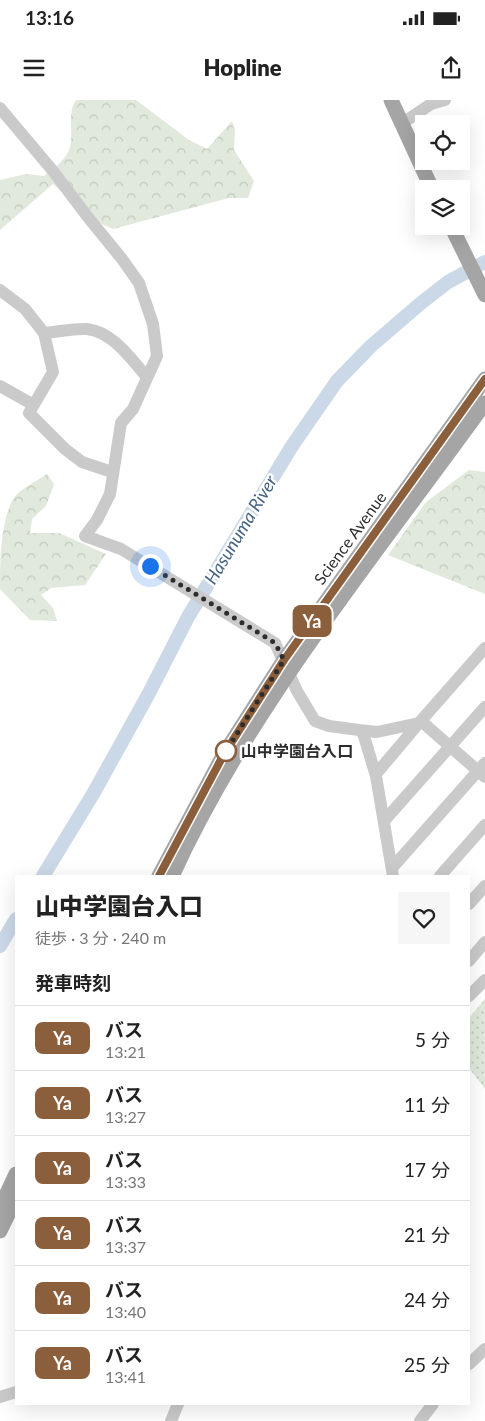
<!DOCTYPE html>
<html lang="ja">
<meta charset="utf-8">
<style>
:root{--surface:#fff;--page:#f6f6f6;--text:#222;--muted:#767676;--line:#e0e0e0}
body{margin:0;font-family:Lato,"Noto Sans JP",sans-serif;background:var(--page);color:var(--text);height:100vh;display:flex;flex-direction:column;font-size:19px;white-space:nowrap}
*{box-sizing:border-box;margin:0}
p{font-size:16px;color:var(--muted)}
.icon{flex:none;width:28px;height:28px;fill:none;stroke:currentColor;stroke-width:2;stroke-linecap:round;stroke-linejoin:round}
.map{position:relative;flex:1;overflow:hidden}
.sheet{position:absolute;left:15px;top:775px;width:455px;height:530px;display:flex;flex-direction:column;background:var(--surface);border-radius:0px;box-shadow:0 5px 20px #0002}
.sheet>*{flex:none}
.badge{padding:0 10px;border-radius:8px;font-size:18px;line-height:32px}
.tools{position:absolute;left:415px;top:15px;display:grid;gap:10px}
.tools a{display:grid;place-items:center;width:55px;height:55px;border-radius:0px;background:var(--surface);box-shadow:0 5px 20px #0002;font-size:25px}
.you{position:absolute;width:25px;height:25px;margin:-12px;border:4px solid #fff;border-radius:50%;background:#1a73e8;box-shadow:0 0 0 8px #1a73e833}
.map>.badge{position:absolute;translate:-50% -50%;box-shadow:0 0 0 2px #fff}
h2{padding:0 20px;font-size:19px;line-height:45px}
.round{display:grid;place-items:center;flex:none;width:52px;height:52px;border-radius:0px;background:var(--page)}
.summary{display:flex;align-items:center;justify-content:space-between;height:85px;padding:0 20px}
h1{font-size:24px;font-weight:800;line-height:38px}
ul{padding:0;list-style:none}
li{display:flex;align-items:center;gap:15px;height:65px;padding:0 20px;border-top:1px solid var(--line)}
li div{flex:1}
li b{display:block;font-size:19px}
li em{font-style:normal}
li .badge{min-width:55px;font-weight:700;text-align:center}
.status{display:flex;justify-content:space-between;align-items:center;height:35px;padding:0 25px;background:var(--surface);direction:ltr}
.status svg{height:14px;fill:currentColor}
header{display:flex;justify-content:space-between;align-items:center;height:65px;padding:0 20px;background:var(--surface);font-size:22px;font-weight:800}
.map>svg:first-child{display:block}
.grass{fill:url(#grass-dots)}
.forest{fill:url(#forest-crowns)}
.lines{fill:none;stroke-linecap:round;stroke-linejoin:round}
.river{stroke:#cbd8e7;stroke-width:14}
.minor{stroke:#cacaca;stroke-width:12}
.major{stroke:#a5a5a5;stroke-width:15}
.line-casing{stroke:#fff;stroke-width:11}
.line{stroke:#8b5e3c;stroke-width:8}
.walk{stroke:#2d2d2d;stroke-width:5;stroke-dasharray:0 9}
.stop-dot{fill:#fff;stroke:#8b5e3c;stroke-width:2.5}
.labels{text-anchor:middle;stroke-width:5;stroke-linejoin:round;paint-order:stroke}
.street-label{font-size:16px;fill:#2d2d2d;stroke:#fff}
.stop-label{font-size:16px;font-weight:bold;fill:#2d2d2d;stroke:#fff;text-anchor:start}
.water-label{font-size:18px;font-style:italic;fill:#456385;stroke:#fff}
</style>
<div class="status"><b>13:16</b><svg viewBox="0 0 49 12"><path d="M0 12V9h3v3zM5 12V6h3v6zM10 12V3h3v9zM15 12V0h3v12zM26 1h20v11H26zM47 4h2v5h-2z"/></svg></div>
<header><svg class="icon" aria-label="menu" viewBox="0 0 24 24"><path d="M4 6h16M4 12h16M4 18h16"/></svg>Hopline<svg class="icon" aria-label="share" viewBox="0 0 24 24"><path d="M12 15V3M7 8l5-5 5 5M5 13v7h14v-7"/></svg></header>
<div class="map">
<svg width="485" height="1321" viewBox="0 0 485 1321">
<defs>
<pattern id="grass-dots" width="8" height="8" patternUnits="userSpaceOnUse" patternTransform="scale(1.25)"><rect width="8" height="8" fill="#e1e9dc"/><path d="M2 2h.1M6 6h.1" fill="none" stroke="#c1c8bd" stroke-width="1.8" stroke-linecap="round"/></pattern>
<pattern id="forest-crowns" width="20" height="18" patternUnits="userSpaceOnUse" patternTransform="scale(1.25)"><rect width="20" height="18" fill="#e1e9dc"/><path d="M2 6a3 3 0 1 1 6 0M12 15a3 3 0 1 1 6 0" fill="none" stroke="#c1c8bd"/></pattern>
</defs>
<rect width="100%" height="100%" fill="#fff"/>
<!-- grass -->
<path class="grass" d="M485,899v90l-16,-21v-50z"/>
<!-- forest -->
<path class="forest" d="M76,0h60l53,40 18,9 25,-28 3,10 -1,19 20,31 -6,17h-19l-116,31 -16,-7 -44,-38 -53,46v-50l26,-6 18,2c8,-7 21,-15 25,-26 6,-16 -3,-35 7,-50z
M469,370l16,2v122l-97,-39 38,-53z
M47,374l7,10 -8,22 -14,13 -2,14h29l47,21 -21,31 -34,3 -10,7 12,13 4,13 -27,-1 -30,-31c0,-28 0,-65 13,-90 7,-10 24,-18 34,-25z"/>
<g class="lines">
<!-- river -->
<path class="river" d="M43,776l50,-82 55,-99 40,-78 104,-171 45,-65 34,-35 50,-43 27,-21 37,-20
M0,846l16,-27"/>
<!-- minor -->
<path class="minor" d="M0,8l53,63 34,45 35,43 17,24 14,41 4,32 -24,53 -12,14 -11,71 -13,26 -12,16 36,13 154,94 22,48 18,30 14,5 30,4 4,3 13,43 17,100
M401,24l30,-20 14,-4
M0,190l25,19 19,24c14,-1 30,-5 43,-4 26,3 44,30 60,48
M44,233l9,39 -24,41 36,36 17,13 30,10
M0,286l32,18
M421,621l64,56
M359,630l18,2 42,-9 66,-75
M376,674l43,-51
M384,721l101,-114
M392,768l93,-105
M440,776l45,-51
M469,804l16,-18
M469,861l16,-19
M469,896l16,-16
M469,1264l16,-15
M0,1297l16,-5
M171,1321l7,-17
M420,1321l13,-17"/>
<!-- major -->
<path class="major" d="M391,0l41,89
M451,126l34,69
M159,776l65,-122 60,-94 201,-281
M172,776c79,-172 203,-320 313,-473
M0,1108l16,-34
M0,1131l16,-33"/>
</g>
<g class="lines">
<!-- line casing -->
<g class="line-casing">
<path id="line" d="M159,776l65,-122 60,-94 201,-281"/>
</g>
<!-- line -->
<use href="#line" class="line"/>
<!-- walk -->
<path class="walk" d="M150,466l125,77 9,17 -60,94 2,-3"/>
</g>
<!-- markers -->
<circle class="stop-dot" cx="226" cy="651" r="10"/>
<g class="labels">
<!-- street labels -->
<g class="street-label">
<text transform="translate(350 438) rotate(-54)" y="6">Science Avenue</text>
</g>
<!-- stop labels -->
<g class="stop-label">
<text x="241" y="657">山中学園台入口</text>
</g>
<!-- water labels -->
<g class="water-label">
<text transform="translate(241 430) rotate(-59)" y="6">Hasunuma River</text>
</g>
</g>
</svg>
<div class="tools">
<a><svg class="icon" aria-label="locate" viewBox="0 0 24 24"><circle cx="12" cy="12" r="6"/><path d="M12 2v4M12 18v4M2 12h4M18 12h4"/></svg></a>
<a><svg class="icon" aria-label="layers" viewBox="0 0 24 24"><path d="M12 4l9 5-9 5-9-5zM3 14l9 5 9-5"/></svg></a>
</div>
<div class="you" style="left:150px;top:466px"></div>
<b class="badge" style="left:312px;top:521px;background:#8b5e3c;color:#fff">Ya</b>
<section class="sheet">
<div class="summary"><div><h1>山中学園台入口</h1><p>徒歩 · 3 分 · 240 m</p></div><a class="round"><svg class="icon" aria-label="heart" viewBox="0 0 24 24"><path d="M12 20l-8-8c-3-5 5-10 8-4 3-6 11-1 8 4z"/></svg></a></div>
<h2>発車時刻</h2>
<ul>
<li><span class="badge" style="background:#8b5e3c;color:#fff">Ya</span><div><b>バス</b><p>13:21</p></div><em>5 分</em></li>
<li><span class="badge" style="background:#8b5e3c;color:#fff">Ya</span><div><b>バス</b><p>13:27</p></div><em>11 分</em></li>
<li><span class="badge" style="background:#8b5e3c;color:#fff">Ya</span><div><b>バス</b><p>13:33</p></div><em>17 分</em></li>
<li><span class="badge" style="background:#8b5e3c;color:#fff">Ya</span><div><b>バス</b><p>13:37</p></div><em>21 分</em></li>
<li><span class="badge" style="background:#8b5e3c;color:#fff">Ya</span><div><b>バス</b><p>13:40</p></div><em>24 分</em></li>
<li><span class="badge" style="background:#8b5e3c;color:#fff">Ya</span><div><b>バス</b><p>13:41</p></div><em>25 分</em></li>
</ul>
</section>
</div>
